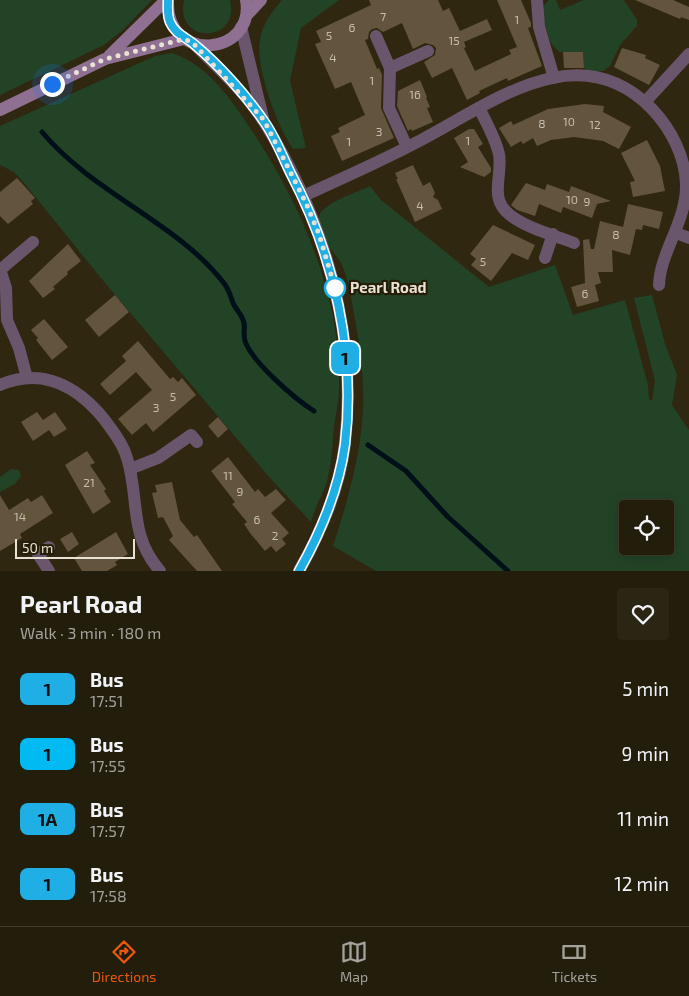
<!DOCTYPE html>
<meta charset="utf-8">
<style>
:root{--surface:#231d0b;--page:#2b2614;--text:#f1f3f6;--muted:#a3a29d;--line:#403b2c;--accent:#ea580c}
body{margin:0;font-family:"Exo 2",sans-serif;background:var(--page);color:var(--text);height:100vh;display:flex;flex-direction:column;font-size:19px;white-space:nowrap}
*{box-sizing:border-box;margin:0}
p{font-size:16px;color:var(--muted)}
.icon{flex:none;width:28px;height:28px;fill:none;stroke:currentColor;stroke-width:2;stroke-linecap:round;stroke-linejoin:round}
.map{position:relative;height:571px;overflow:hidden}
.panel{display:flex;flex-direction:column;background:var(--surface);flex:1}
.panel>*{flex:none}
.badge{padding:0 10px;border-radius:8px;font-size:18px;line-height:32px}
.fabs{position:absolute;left:619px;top:500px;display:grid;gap:10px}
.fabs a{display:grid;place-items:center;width:55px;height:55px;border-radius:5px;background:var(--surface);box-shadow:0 2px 12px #0003,0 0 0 1px var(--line);font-size:25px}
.scale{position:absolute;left:15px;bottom:12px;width:120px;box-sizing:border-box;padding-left:5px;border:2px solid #e8e2d4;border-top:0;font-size:14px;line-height:18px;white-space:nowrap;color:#e8e2d4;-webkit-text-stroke:4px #251d06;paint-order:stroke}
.you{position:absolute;width:25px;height:25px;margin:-12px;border:4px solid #fff;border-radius:50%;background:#1a73e8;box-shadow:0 0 0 8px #1a73e833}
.map>.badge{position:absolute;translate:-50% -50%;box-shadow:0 0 0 2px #fff}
.round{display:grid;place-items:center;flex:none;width:52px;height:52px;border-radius:5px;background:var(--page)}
.head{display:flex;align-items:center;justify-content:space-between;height:85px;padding:0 20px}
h1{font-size:24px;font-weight:700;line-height:38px}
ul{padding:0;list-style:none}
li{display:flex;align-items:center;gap:15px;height:65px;padding:0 20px}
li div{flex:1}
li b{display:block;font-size:19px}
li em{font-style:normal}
li .badge{min-width:55px;font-weight:700;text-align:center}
.tab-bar{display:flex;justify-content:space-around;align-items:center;height:70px;border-top:1px solid var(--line);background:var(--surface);font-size:14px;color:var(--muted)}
.tab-bar a{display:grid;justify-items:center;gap:2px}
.tab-bar .selected{color:var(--accent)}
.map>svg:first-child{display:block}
.green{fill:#234327;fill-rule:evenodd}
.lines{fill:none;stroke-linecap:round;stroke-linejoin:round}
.stream{stroke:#001018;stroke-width:5}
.building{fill:#63543e}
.minor{stroke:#6a566c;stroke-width:12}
.secondary{stroke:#907092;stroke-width:12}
.line-casing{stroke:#fff;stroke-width:11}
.line{stroke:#1fafe5;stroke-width:8}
.walk{stroke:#e8e2d4;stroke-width:5;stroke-dasharray:0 9}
.stop-dot{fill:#fff;stroke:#1fafe5;stroke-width:2.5}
.labels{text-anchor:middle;stroke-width:4.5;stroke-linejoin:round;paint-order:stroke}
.number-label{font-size:12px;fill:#c7beae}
.stop-label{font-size:15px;font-weight:bold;fill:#e8e2d4;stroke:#251d06;text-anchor:start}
</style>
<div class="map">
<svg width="689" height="571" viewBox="0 0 689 571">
<rect width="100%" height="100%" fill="#2f270f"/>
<!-- green -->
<path class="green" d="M0,0h152l-29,30 -19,15 -104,50z
M184,0h46c11,44 -56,45 -46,0z
M282,0h57l-38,28 -11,53 16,67 -13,1c-16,-23 -38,-82 -33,-109 2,-16 12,-28 22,-40z
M549,0h7l4,10 24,-10h40l13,20v6l-17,19 -10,21 -7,5 -12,1 -7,-4 -1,-16h-24l-9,-10 -10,-32z
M172,53c39,13 62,51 84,84 47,73 85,160 83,249 0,13 -3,28 -5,41 -2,19 -2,42 -9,60 -5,12 -11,23 -14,35l-40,-43 -171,-202 -75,-93 -11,-12 -14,-7v-39l155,-70z
M370,186l11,14 108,87 66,-22 18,50 52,-15 23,85 1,14 3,2 3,-20 -21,-83 18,-3 13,49 12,31 -5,30 17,25v141h-313l-43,-25c14,-43 28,-91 30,-137 2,-38 -6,-80 -13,-117 -1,-9 -5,-21 -9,-29 -8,-13 -27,-31 -22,-47 4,-13 39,-24 51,-30zM628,509h37v37h-37z
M11,469l8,1 2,6 -6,8 -15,8v-15z"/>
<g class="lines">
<!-- stream -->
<path class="stream" d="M42,132c51,61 134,90 181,150 6,7 7,13 10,21 3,7 9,11 11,20 1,6 -1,12 1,18 7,21 50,58 69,70
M368,445l38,26 42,46 60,54"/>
</g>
<!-- building -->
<path class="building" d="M369,0h69l5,11 6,-3 11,23 27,-12 5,11 -28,12 2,5 -2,1 11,23 36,-17 -2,-4 8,-3 -20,-47h24l10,23v4l-3,1 14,38 -34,15 -1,-3 -28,13 1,2 -13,7 -15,-32 -20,10 -8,-16 11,-7 1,-7 -3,-3 -8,-2 -12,6 -11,-26 -19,9 -6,-4 -5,1 -3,3 -1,7 -3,1 12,29 2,-1 3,7 -1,33 13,30 -52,23 -11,-25 9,-4 -2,-4 27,-13 -14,-33 -16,7 -20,-45 6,-2 -5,-11 55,-26z
M635,0h38l16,7v13l-8,-3 -1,2z
M622,48l24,7 -1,3 15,7 -11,20 -35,-18z
M563,52h20l1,16h-20z
M420,80l7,17 -1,1 4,9 -3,1 6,14 -21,9 -1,-2 -3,2 -11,-25 1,-15z
M585,104l19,2 -1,6 28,15 -12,22 -16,-8 -29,-4 -23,3 -14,6 -4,-8 -10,6 -2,-3 -10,6 -12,-19 12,-7 2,4 35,-16z
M469,129h5l9,15 -5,3 13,21v4l-7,5 -24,-10 8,-5 -14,-24z
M647,140l13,26 5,25 -32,6 -3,-15 5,-1 -14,-28z
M413,165l10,21 7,-4 5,11 -2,4 5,3 4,9 -27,13 -19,-43h2l-3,-6z
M17,178l18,20 -4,3 2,3 -25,20 -8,-8v-24z
M526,183l19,7 2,-6 22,8 2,-6 40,15 -14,3 -5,14 -29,-11 -2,6 -22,-9 -4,12 -18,-6 -6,-5z
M628,204l35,8 -4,17 -16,-4 -1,5 -6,-1 -6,26 -18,-5 1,22h-15l3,11 -6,2 4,16 -22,6 -6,-20 14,-4 -2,-43 6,-1 2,10h3l6,-28 23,6z
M493,225l42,20 -7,15 -16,-7 -21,28 -20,-16 5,-6 -6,-5z
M68,244l13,17 -14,11 1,2 -15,13 2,2 -12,9 -14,-17z
M115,295l14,17 -30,25 -14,-17z
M44,319l24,28 -16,13 -16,-20 2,-2 -7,-8z
M138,341l32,38 3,-2 5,5 4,-4 14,17 -43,37 -7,-9 -14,12 -14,-16 34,-29 -16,-18 -26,23 -10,-11 26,-23 -4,-5z
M37,412l6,8 12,-8 12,17 -13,8 -5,-7 -16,11 -12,-19z
M218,417l10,12 -10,9 -10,-12z
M87,451l8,12 -5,2 16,24 -2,2 7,11 -18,12 -28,-49z
M228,457l27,35 3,-3 7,8 11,-8 10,11 -15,13 18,20 -7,6 4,5 -10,8 -5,-6 -6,5 -15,-18 -6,-9 3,-2 -15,-18 3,-2 -24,-31z
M172,482l8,38 14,17 3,-2 25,36h-25l-28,-31 4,-4 -10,-19 -5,1 -6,-25 5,-1 -2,-7z
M0,495l9,15 19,-12 3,4 11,-7 11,18 -33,21 2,4 -22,13z
M72,532l7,12 -11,8 -8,-13z
M116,532l12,22 -13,8 2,3 -10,6h-25l-8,-13z"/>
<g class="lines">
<!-- minor -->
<path class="minor" d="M537,0l2,27 15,51
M241,27l22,91
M376,36l14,32 -1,40 18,39
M193,43c23,23 54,51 71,79 59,95 94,209 81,321 -5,45 -24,89 -46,128
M390,68l38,-17
M645,102l44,-48
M479,108c7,14 16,29 20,46 4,22 -11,44 11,61 18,14 44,20 64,28
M303,196c40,-18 81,-36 120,-57 70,-37 156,-105 229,-30 19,20 33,47 34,75 1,37 -26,68 -27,101
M676,233l13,5
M545,258l8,-24
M0,269l6,19 1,32 12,28 8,30
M0,270l33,-28
M0,385c42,-18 77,1 104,34 9,12 19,25 23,39 13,41 1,76 33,113
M130,469l28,-11 33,-23 6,7
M49,571l-11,-17 11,-7"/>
<!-- secondary -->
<path class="secondary" d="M168,0c-3,65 88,56 78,0
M246,16l15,-16
M109,56l57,-56
M0,110l105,-51 79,-20"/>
</g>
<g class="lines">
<!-- line casing -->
<g class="line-casing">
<path id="line" d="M168,0c0,8 -1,15 2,22 5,12 16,15 25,23 24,20 50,49 68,75 12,16 19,36 28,54 43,82 65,177 54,270 -6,44 -24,88 -46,127"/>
</g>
<!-- line -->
<use href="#line" class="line"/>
<!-- walk -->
<path class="walk" d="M52,84l53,-25 79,-20 9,4 71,77 42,83 13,31 16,54"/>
</g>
<!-- markers -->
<circle class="stop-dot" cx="335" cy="288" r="10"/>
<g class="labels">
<!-- number labels -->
<g class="number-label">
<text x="383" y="21">7</text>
<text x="517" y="24">1</text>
<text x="352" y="32">6</text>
<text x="329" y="40">5</text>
<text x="454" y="45">15</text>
<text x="333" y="62">4</text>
<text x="372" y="85">1</text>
<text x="415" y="99">16</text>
<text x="569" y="126">10</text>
<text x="542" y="128">8</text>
<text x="595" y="129">12</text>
<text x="379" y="136">3</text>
<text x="468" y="145">1</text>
<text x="349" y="146">1</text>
<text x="572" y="204">10</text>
<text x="587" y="206">9</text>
<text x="420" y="210">4</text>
<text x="616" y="239">8</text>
<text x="483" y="266">5</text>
<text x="585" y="298">6</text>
<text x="173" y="401">5</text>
<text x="156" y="412">3</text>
<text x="228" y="480">11</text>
<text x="89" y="487">21</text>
<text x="240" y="496">9</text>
<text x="20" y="521">14</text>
<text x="257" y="524">6</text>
<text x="275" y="540">2</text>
</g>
<!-- stop labels -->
<g class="stop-label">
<text x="350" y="293">Pearl Road</text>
</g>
</g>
</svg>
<div class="fabs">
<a><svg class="icon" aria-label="locate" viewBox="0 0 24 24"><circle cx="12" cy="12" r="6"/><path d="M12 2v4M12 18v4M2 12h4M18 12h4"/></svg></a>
</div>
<div class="scale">50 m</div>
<div class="you" style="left:52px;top:84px"></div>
<b class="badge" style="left:345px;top:358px;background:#1fafe5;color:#111">1</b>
</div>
<section class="panel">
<div class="head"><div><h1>Pearl Road</h1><p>Walk · 3 min · 180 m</p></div><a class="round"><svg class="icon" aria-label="heart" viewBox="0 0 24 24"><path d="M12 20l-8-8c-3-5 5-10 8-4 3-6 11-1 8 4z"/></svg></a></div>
<ul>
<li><span class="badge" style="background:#1fafe5;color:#111">1</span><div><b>Bus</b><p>17:51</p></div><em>5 min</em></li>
<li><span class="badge" style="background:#00baf2;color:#111">1</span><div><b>Bus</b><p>17:55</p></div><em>9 min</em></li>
<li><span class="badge" style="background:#1fafe5;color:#111">1A</span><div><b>Bus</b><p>17:57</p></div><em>11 min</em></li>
<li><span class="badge" style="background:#1fafe5;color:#111">1</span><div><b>Bus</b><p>17:58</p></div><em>12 min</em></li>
</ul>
</section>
<nav class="tab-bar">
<a class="selected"><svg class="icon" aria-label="directions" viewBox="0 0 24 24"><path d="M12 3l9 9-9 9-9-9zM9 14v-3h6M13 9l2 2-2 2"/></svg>Directions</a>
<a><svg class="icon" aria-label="map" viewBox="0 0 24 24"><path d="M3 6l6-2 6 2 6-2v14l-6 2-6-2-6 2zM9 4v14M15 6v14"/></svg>Map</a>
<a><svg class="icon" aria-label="tickets" viewBox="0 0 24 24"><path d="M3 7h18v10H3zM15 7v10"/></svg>Tickets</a>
</nav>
